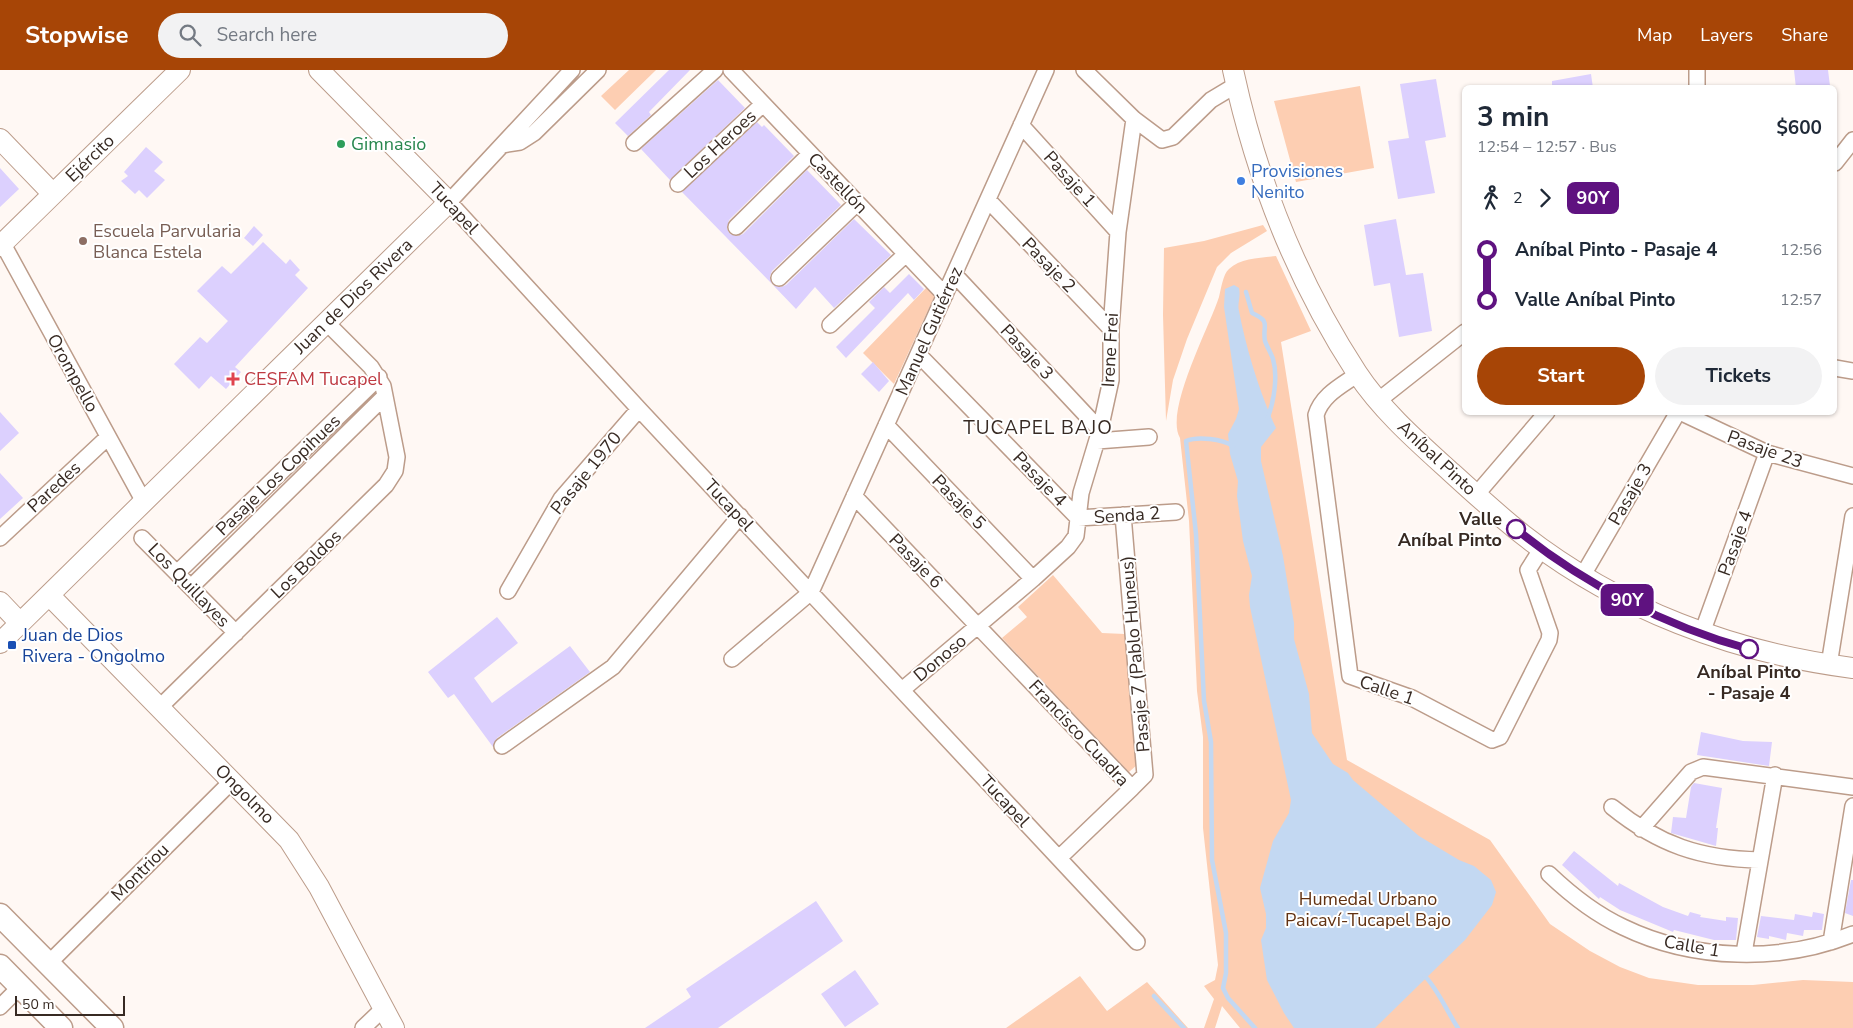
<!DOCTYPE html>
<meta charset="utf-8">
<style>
:root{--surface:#fff;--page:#f2f2f3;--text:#1f2937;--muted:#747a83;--accent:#a74506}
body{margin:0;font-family:"Nunito Sans",sans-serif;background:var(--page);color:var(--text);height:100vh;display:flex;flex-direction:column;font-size:19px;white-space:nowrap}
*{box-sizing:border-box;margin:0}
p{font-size:16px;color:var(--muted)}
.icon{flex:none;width:28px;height:28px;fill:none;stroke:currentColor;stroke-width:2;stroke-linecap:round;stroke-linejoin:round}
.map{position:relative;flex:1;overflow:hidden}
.drawer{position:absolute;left:1462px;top:15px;width:375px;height:330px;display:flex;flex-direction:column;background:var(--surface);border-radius:8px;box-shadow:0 1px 4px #0004}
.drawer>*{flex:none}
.badge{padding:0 10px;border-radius:8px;font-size:18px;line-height:32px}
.scale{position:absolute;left:15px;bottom:12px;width:110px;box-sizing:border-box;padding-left:5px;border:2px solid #372a23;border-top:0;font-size:14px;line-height:18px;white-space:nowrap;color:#372a23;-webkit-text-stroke:4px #fff;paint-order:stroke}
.map>.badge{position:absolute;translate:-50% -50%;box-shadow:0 0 0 2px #fff}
.legs{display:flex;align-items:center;gap:8px;height:55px;padding:0 15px;font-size:16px}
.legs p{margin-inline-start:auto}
.overview{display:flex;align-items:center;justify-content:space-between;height:85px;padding:0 15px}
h1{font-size:28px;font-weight:700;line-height:38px}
.primary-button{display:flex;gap:10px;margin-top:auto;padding:10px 15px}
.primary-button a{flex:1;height:58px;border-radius:30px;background:var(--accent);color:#fff;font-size:20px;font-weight:700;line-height:58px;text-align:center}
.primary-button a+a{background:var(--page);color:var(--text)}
ul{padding:0 15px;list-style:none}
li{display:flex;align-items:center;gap:18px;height:50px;font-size:19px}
li i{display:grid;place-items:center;width:8px;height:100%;margin:0 6px;background:currentColor}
li i::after{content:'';width:12px;height:12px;margin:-6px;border:4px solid;border-radius:50%;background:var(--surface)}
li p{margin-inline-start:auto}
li:first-child i{background:linear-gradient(#0000 50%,currentColor 0)}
li:last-child i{background:linear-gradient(currentColor 50%,#0000 0)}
header{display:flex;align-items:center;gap:30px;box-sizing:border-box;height:70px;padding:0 25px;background:var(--accent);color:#fff}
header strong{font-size:24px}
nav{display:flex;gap:28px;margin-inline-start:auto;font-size:18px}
.search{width:350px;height:45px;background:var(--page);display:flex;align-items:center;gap:12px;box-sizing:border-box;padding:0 18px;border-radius:28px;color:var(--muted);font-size:19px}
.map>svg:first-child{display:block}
.green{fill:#fdceb2}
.water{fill:#c3d8f2}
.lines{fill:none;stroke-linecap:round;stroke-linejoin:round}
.stream{stroke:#c3d8f2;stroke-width:4.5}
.building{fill:#dcd0fe}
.street-casing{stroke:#bc9c8a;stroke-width:18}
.secondary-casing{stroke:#bc9c8a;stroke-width:22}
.primary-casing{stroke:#bc9c8a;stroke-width:25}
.street{stroke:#fff;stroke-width:15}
.secondary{stroke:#fff;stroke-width:20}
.primary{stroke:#fff;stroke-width:22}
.line-1-casing{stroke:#fff;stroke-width:11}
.line-1{stroke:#5f1280;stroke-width:8}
.leisure-dot{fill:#2e9e5b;stroke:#fff;stroke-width:2}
.shop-dot{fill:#3f7fe0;stroke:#fff;stroke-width:2}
.education-dot{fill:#8d6e63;stroke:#fff;stroke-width:2}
.health-dot{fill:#e0444e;stroke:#fff;stroke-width:2}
.stop-1-dot{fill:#fff;stroke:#5f1280;stroke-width:2.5}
.transit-dot{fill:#1a4fb4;stroke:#fff;stroke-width:2}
.labels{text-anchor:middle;stroke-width:4;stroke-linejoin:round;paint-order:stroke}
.leisure-label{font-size:18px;fill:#27864d;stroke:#fff;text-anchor:start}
.street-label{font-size:18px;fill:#372a23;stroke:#fff}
.shop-label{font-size:18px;fill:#366cbe;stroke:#fff;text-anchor:start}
.education-label{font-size:18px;fill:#785e54;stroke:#fff;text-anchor:start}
.health-label{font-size:18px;fill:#be3a42;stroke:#fff;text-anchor:start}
.stop-label{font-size:18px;font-weight:bold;fill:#372a23;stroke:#fff;text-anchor:end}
.transit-label{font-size:18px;fill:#164399;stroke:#fff;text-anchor:start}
.park-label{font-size:18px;fill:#623212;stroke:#fff}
.neighbourhood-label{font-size:19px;letter-spacing:1px;fill:#372a23;stroke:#fff}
</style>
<header>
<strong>Stopwise</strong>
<div class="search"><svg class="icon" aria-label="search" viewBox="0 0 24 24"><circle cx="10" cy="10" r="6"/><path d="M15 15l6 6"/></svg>Search here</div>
<nav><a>Map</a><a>Layers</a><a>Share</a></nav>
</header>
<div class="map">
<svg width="1853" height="958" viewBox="0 0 1853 958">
<rect width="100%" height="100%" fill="#fff8f4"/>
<!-- green -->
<path class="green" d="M629,0h27l-41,40 -14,-14z
M1360,16l14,82 -78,14 -22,-81z
M1263,155l4,6 -36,22 -14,14 -30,72 -14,41 -7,41 -3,-106 1,-67 40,-7z
M1276,186l35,75 -30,11 66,418 143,80 60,84 40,27 30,16 29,11 49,7h55l50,-5 50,2v46h-613l-18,-22 -7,22h-11l10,-29 -10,-13 11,-6 3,-15 -15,-137v-91l-6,-46 -8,-170 -9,-83c-16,-27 30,-112 39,-141 2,-8 4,-23 10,-28 11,-11 32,-11 47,-13z
M927,217l8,8 -41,89 -31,-31z
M1053,505l49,58 23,1 13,130 -9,8 -127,-134 25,-21 -9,-10z
M1080,906l27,35 40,-29 41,46h-182z"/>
<!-- water -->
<path class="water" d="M1234,215l5,3c2,9 -2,16 0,23 7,37 21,83 37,117l-15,19v14l22,95 11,67v16l15,55 3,39 21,31 15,9 5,7 66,56 40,24 15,6 17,14 5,12 -4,13 -27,35 -90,88h-81l-10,-15 -17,-33 -6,-40 5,-12v-14l-6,-26 13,-47 16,-28 2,-13 -41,-193 -1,-12 3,-19 -9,-35 -6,-45 1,-15 -8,-27 -2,-20 8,-15 3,-10 -15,-102 1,-18z"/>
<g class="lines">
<!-- stream -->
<path class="stream" d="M1246,222l6,21c20,9 10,12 13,28 2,6 6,12 8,18 5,17 1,42 -5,58
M1233,376c-11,-7 -35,-10 -47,-5l10,93 8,167 7,41 1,118 14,73v40l-3,15 5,10 27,30
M1423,904c15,15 23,36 35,54
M1154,926l30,32"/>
</g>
<!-- building -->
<path class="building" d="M669,0h21l-41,42 2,3 -23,21 -13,-13z
M1794,0h34l2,16 -34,2z
M1591,4l2,14h-41v-7z
M1436,9l10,58 -21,4 10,52 -37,6 -10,-58 21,-3 -9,-54z
M718,10l27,28 -75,72 -29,-31z
M757,52l5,5 2,-2 30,31 -65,64 -2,9 3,5 8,2 5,-2 64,-64 34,35 -69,66 -2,5 2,8 -90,-92z
M146,77l17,15 -9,9 11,9 -18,18 -8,-8 -4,4 -14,-13 7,-5 -4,-4z
M0,98l19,21 -19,18z
M854,149l37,36 -57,53 -19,-21 -19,22 -23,-24 8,2 5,-2z
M1396,149l10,56 17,-2 9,58 -33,6 -9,-54 -16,3 -10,-61z
M254,156l9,9 -10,11 -9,-8z
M263,172l23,22 4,-5 10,11 -5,5 13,13 -73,79 6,5 -15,17 -15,-13 -12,13 -25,-25 26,-27 7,6 21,-22 -31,-30 25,-25 9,8z
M909,204l15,15 -10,11 -6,-7 -62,65 -10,-11 39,-39 -6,-6 15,-15 6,6z
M873,292l16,19 -10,11 -18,-18z
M0,342l19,21 -19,18z
M0,403l23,25 -23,21z
M497,547l21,26 -44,35 18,25 78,-57 20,26 -93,66 -4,9 -39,-53 -6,4 -20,-26z
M1701,662l42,9 29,1 -3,24 -72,-11z
M1694,713l28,5 -6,40h2l-2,18 -45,-13 2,-16 13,1 5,-31z
M1574,781l44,35 1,-3 44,24 25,9 2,-4 11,3 -1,2 26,4v-4l12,1 -2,22h-22l-40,-10 -1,2 -53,-22 -20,-13 -1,2 -37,-34z
M1851,810h2v36l-8,-3z
M816,831l27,40 -125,87h-73l46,-31 -5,-8z
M1813,842l11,2 -2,16h-18l-1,6 -16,-3 -1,7 -17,-4v3l-12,-2 4,-21 33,4 1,-6 17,3z
M855,900l24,34 -34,23 -24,-33z"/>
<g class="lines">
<!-- street casing -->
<g class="street-casing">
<path id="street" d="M572,0l-123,132 190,207 498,533
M731,0l214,225
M1084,0l50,49 28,21 11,-3 38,-37 25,-15
M1697,18v-18
M1021,55l97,107
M634,73l81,-73
M502,75l18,-3 14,-9 64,-63
M1835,93l18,-23
M678,114l85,-80
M988,130l123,129
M736,157l74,-73
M3,174l141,258
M954,204l146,156
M779,208l78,-75
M830,255l76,-71
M918,284l160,164 98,-6
M1835,298l18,3
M1358,304c-17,12 -36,21 -42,41l34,261 62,22 80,42 8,-3 49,-97 1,-7 -22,-63 14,-22
M1379,330l86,-68
M1680,342l87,41 86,23
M886,355l147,154
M1097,371l52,-4
M1476,425l71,-83
M854,426l278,292 -73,70
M1123,445l22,260 -13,13
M0,468l108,-101
M142,468l94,95
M177,503l202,-196
M1583,505l95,-163
M191,517l194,-191
M508,521l53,-92 78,-90
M1702,563l65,-180
M732,589l79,-67 235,-522
M1829,595l24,-149
M902,620l131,-111 35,-32 8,-11 5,-43 19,-63 11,-50v-51l7,-97 16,-113
M160,637l226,-222 9,-14 2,-14 -14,-71 -12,-19 -45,-45
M502,676l111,-79 127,-151
M1612,737c47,38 89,52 148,53
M1641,759l50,-57 12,-5 150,20
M1549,804c22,21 46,40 74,53 70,34 159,36 230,7
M1831,872l22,-136
M1744,883l31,-178
M48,894l184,-183
M0,937l20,-20
M363,958l21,-20"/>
</g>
<!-- secondary casing -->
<g class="secondary-casing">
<path id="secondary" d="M1233,0c23,107 64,211 124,303 25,38 62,70 95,100 23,21 46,42 70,61 96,75 212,119 331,134
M0,69l53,55
M0,176l180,-176
M49,525l240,245 30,47 75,141
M0,532l20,21
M0,573l449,-441 -130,-132"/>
</g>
<!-- primary casing -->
<g class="primary-casing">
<path id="primary" d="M0,845l112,113
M0,896l61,62"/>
</g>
<!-- street -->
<use href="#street" class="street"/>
<!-- secondary -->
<use href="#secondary" class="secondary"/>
<!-- primary -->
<use href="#primary" class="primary"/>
</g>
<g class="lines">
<!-- line-1 casing -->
<g class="line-1-casing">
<path id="line-1" d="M1516,459c66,54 151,98 233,120"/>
</g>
<!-- line-1 -->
<use href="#line-1" class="line-1"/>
</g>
<!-- markers -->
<circle class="leisure-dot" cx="341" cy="74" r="5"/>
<circle class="shop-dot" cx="1241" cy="111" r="5"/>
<circle class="education-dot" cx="83" cy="171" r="5"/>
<path class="health-dot" d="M230.5 301.5h5v5h5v5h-5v5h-5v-5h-5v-5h5z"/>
<g class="stop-1-dot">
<circle cx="1516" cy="459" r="9"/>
<circle cx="1749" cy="579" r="9"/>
</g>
<rect class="transit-dot" x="7" y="570" width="10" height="10" rx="2.5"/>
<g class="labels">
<!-- leisure labels -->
<g class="leisure-label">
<text x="351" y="80">Gimnasio</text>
</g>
<!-- street labels -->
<g class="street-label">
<text transform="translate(720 74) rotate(-43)" y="6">Los Heroes</text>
<text transform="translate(90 88) rotate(-44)" y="6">Ejército</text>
<text transform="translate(1070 109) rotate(48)" y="6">Pasaje 1</text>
<text transform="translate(838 113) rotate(46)" y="6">Castellón</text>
<text transform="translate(454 138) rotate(47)" y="6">Tucapel</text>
<text transform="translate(1049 195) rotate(46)" y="6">Pasaje 2</text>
<text transform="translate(353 226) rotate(-44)" y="6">Juan de Dios Rivera</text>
<text transform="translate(929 261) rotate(-66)" y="6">Manuel Gutiérrez</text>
<text transform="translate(1110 280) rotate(-87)" y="6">Irene Frei</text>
<text transform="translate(1027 282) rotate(47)" y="6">Pasaje 3</text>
<text transform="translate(73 303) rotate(61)" y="6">Orompello</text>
<text transform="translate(1765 379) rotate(20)" y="6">Pasaje 23</text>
<text transform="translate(1437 388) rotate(43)" y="6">Aníbal Pinto</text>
<text transform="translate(586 403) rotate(-51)" y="6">Pasaje 1970</text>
<text transform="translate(278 405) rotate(-44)" y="6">Pasaje Los Copihues</text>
<text transform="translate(1040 409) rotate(46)" y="6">Pasaje 4</text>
<text transform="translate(54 417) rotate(-43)" y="6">Paredes</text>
<text transform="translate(1630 424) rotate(-60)" y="6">Pasaje 3</text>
<text transform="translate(959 432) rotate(46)" y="6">Pasaje 5</text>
<text transform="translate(729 435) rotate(47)" y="6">Tucapel</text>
<text transform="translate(1127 445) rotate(-4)" y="6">Senda 2</text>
<text transform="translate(1735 473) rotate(-70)" y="6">Pasaje 4</text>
<text transform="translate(916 491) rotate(46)" y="6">Pasaje 6</text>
<text transform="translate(306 494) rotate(-44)" y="6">Los Boldos</text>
<text transform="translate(189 515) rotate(46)" y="6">Los Quillayes</text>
<text transform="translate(1135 584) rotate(-95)" y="6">Pasaje 7 (Pablo Huneus)</text>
<text transform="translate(940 588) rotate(-40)" y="6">Donoso</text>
<text transform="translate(1387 620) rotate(19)" y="6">Calle 1</text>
<text transform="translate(1079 663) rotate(47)" y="6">Francisco Cuadra</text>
<text transform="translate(245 724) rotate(45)" y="6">Ongolmo</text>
<text transform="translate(1005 731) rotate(47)" y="6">Tucapel</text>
<text transform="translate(140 802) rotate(-45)" y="6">Montriou</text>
<text transform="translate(1692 876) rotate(10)" y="6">Calle 1</text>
</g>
<!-- shop labels -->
<g class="shop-label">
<text x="1251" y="107">Provisiones<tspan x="1251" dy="21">Nenito</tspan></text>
</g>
<!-- education labels -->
<g class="education-label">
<text x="93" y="167">Escuela Parvularia<tspan x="93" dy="21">Blanca Estela</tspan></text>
</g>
<!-- health labels -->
<g class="health-label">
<text x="244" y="315">CESFAM Tucapel</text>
</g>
<!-- stop labels -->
<g class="stop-label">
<text x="1502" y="455">Valle<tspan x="1502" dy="21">Aníbal Pinto</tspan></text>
<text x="1749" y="608" text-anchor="middle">Aníbal Pinto<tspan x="1749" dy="21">- Pasaje 4</tspan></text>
</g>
<!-- transit labels -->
<g class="transit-label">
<text x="22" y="571">Juan de Dios<tspan x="22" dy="21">Rivera - Ongolmo</tspan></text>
</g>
<!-- park labels -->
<g class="park-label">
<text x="1368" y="835">Humedal Urbano<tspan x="1368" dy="21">Paicaví-Tucapel Bajo</tspan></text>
</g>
<!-- neighbourhood labels -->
<g class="neighbourhood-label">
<text x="1038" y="364">TUCAPEL BAJO</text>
</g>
</g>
</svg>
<div class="scale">50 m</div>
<b class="badge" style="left:1627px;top:530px;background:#5f1280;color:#fff">90Y</b>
<section class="drawer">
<div class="overview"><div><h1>3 min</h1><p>12:54 – 12:57 · Bus</p></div><b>$600</b></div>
<div class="legs"><svg class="icon" aria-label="walk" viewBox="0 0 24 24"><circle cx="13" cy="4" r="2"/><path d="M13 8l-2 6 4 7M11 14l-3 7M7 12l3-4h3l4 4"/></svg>2<svg class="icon" aria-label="forward" viewBox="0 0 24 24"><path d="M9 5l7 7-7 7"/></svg><b class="badge" style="background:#5f1280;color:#fff">90Y</b></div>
<ul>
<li><i style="color:#5f1280"></i><b>Aníbal Pinto - Pasaje 4</b><p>12:56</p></li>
<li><i style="color:#5f1280"></i><b>Valle Aníbal Pinto</b><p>12:57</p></li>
</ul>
<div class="primary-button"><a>Start</a><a>Tickets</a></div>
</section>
</div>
